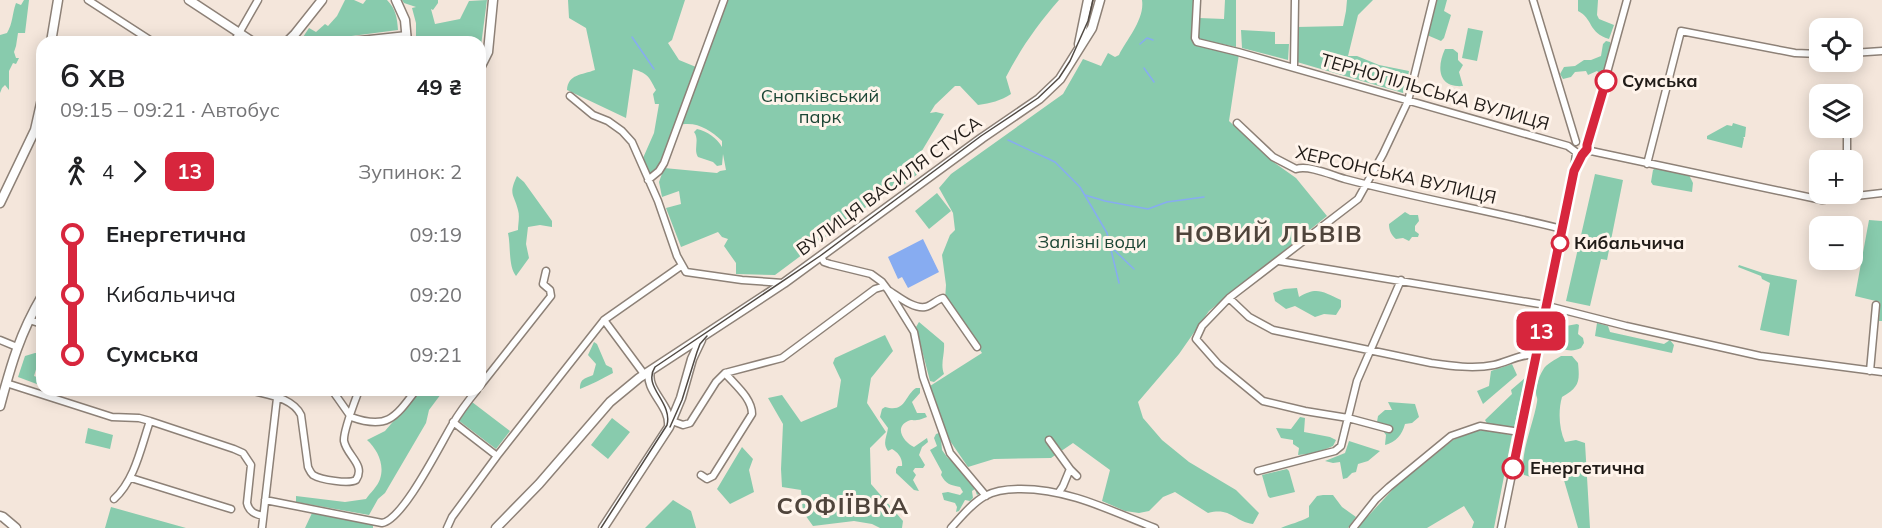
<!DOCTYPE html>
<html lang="uk">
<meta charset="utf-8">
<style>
:root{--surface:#fff;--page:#f6f6f6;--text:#202124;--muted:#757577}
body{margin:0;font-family:Mulish,sans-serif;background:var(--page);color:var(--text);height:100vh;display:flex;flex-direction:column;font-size:22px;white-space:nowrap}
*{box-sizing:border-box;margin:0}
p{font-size:20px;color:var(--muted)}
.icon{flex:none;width:33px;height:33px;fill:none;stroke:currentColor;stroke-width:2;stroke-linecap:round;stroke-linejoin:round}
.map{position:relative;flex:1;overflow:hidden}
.panel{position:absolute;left:36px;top:36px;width:450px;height:360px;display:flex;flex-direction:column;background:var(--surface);border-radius:18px;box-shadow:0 3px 15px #0003}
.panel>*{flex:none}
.badge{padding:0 12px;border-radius:9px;font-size:21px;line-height:39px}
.controls{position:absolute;left:1809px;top:18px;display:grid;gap:12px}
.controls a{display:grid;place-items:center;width:54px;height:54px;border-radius:12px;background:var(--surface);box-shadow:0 3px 15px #0003;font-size:30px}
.map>.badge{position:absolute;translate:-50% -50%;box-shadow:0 0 0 3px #fff}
.legs{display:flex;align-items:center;gap:9px;height:66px;padding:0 24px;font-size:20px}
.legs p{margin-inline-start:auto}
.summary{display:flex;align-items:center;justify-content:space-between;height:102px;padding:0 24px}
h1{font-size:33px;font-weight:600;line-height:45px}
ul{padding:0 24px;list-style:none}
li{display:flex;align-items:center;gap:21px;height:60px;font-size:22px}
li i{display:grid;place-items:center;width:9px;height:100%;margin:0 8px;background:currentColor}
li i::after{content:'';width:15px;height:15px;margin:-8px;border:4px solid;border-radius:50%;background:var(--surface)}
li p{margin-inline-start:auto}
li:first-child i{background:linear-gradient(#0000 50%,currentColor 0)}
li:last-child i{background:linear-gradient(currentColor 50%,#0000 0)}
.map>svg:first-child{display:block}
.green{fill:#88cbad}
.water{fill:#87acf1}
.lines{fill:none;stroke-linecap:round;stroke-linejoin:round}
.stream{stroke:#87acf1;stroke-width:1.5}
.minor-casing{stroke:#8d8177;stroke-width:9}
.major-casing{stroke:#8d8177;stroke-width:11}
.minor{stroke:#fff;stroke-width:6}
.major{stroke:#fff;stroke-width:8}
.tram{stroke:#514a44;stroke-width:1.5}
.line-1-casing{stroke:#fff;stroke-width:14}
.line-1{stroke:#d7263d;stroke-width:9}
.stop-1-dot{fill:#fff;stroke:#d7263d;stroke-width:3}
.labels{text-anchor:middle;stroke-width:6;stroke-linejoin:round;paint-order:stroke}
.stop-label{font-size:18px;font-weight:bold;fill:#211c18;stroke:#fff4eb;text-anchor:start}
.street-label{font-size:18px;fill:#211c18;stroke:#fff4eb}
.park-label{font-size:18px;fill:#1d4635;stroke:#fff4eb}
.district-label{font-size:24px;font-weight:bold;letter-spacing:1.5px;fill:#4f443b;stroke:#fff4eb}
</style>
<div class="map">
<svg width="1882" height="528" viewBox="0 0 1882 528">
<rect width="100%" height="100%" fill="#f4e6db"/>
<!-- green -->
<path class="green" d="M24,0h5l-4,33h-7l-2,13 -2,6 2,6h3l-3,6 -3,-1 -4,8v19l-4,-5 -3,3 -2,5v-58l7,-2c6,-10 5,-19 9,-30l5,2z
M345,0h9l9,4 3,-4h21c9,9 10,18 11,30l-93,12 -2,-5 6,-9 7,4 9,-8 3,2 9,-10z
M402,0h36v3l-5,7 -2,-1 4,15 25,-5 9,-18 18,-1 -7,53v-11h-64v-19l-4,-15 4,-1 -12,-4z
M568,0h117l-13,40 -4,3 11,17 17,7 26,-67h337c-21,24 -38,48 -53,77l5,17c-11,7 -20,9 -33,11l-18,-19h-5l-20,19 -5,8 6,-1 8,2 -27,45 2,14 -26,20 -3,1 -1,-4 -114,85 -39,-1v-11l-12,-17 4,-7 -6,-2 -4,-5 -37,15 -15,-39 15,-4 -2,-13 -17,6 -3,-15 5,-14 53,5 3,-2 6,-1 -3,-16 -1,11 -5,1 -4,-4 -15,-5c-5,-8 2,-17 -4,-25l3,-3c10,2 20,9 25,18v-6c-13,-12 -27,-21 -46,-15l-18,43 -6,6 -5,-3 -4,-14 11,-25 5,-29h-4l-2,-10 3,-4c-7,-13 -7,-16 -23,-21l-7,49 -59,-28c1,-16 15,-15 28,-20l-9,-42 -17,-10z
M1142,0h52l-1,42 46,12 -10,67 43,40 24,17 31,38 -118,95 -30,43 -41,48 5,16 19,22 27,22 47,28 23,23 -6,11c-20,-3 -22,-17 -45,-11l-33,-21 -12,5 -14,14 -10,2 -14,-2 -23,-10 8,-31 -37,-27 -22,15 -57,1 -26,8 -20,-29 -18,-52 52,-33 -37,-53 1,-15 -4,-30 8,-20 5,-5 -2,-17 -14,-25 12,-14 112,-80 20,-35 18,7 7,-13 7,4 4,-2c8,-16 26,-36 23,-55z
M1225,0h11v47l-38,-8 1,-21 25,1z
M1347,0h26l-15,15 -10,41h9l22,9 30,6 -2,11 -4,11 -106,-31v-35l46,-1 3,-15z
M1436,0h11l-3,11 7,4 -7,23 -3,3 -14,-6z
M1578,0h20l-1,15 2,4 15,6 -5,14c-21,-6 -16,-21 -31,-28z
M1468,28l15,3 -6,30 -15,-3z
M1241,30l34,2v12h14l-1,16 -46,-12z
M1606,41l4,1 1,7 -8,27 -6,-5 -9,4 -2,-4 -11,1 -4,5 -8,2 -3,-5 4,-7 11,-1 9,-6h7l10,-4 2,-12z
M1445,49h8l5,4v7l5,5 -4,7 4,14c-26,2 -26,-20 -18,-37z
M1733,123l13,4 -1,10h-2l1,1 -2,10 -35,-9v-3l20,-11 5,1z
M1656,167l33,8 4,8 -1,9 -39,-7 -2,-3 2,-12z
M1595,174l28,6 -16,80 -6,-1 -11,47 -24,-5z
M517,176l7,6 28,39v6l-12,-2 -12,2 -2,17 3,14 -13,18c-8,-10 -5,-30 -8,-43l10,-3c0,-6 2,-14 0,-20 -4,-16 -10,-15 -1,-34z
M937,193l14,18 -22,18 -14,-18z
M1405,212l5,3h8l1,6 -4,5v5l4,3 -1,3h-6l-3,4 -6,-3 -7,1c-5,-4 -7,-9 -7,-15z
M1869,220l13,1v100h-3l1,-19 -25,-6z
M1739,265l24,8 34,7 -8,56 -29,-6 10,-47 -8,-4 -1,-3 -23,-9z
M1297,288l2,9c18,-11 24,-5 42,3v7l-5,8 -12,-1 -9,3 -20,-11 -9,3 -11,-8 -2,-8 11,-4z
M1554,321l12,5 11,-2 2,1 -1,9 5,4 1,5 -3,5c-17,9 -43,-9 -27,-27z
M919,322l25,21c1,12 -4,20 0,31l-10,8 -4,-1 -14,-54z
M1597,323l11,3 2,6 54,12 6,-4 4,5 -2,8 -77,-17z
M885,335l8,16 -22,27 -4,25 19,29 -16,16 1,36 32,37 -1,7h-22l-8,-4 -18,-3 -41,5 -10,-14 -2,-22 -19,-3 -1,-18 2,-45 -15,-26 14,-3 19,27 36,-15 4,-27 -8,-17 2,-5z
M594,342l3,2 9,21 6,3 1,5c-11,6 -21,11 -33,16 0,-11 5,-10 13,-14l3,-11 -8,-9z
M35,353h6l-7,23 8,3v7l-24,-9 7,-21z
M1561,356h11l6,7c2,19 1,24 -16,34 -4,14 -3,32 3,45l11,-2 9,3 5,85h-12l-17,-58 -14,-4 -16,11 -7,-2c-5,-19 10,-53 13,-73 1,-5 -1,-5 -1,-9 0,-7 3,-17 7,-23 3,-6 12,-10 18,-14z
M1512,364l5,11 -34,29 -6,-13 12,-5 2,-15z
M1525,378l-11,50 -26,-3 -3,-5 27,-26 -1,-4z
M916,388h4v5l-8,9 5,11h8l2,4c-4,1 -7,3 -10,3 -6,1 -4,-1 -9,1 -15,7 -3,22 6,26l13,-9 1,4 -6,5 -3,8 6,10 -2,3h-8l-2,3 3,4 -3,5 6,11 -5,-1 -18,-17v-4l2,-3h4c1,-7 -4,-14 -10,-17l-4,2c-6,-8 -1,-14 0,-23l-8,-11 2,-8 3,-2c21,6 19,-11 31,-19z
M420,390h24l-15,20 -3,13 -41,70 -7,6 -9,16 -73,-13v-6l49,6 21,-3c4,-6 12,-13 14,-20 5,-15 -3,-30 -13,-39l18,-9z
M472,402l38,29 -14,18 -38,-29z
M1388,402l27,2 4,13 -7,6 -7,1c-3,11 -9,18 -20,21l1,-10 -9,-13 1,-6 7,-6h7z
M1300,417l5,1 -1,14 26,5 6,3 -3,6 -17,7 -18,2 1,-7 -6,-4v-4l-12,-2 -5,-10 15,1z
M612,418l18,14 -22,27 -17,-14z
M88,428l25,7 -3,14 -25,-6z
M1483,430l29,5 -18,93h-22l2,-6 -10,-16 -37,22h-70l39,-42 57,-46 22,-9z
M939,433l2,5 1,12 5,7 11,9 16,22v-1l6,6 -3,2 -2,-6 -3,2 1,7 -3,3 -5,-1 -6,11 -3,1 1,-5 -2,-4 -11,-3 -2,-7 6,-1 12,3 3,-3 -3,-5c-10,-2 -14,-3 -19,-12l1,-3 -12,-22 7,-4 -3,-8 2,-4z
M1349,441l31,10 -12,10 -10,3 -2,8 -4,1 -5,5 -4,1 -3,-17 -7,1 -8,-2 20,-8z
M742,447l11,12 -4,11 5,22 -24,12 -13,-15z
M1287,469l2,2 6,21 -25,6 -2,-2 -6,-21z
M1323,495h10l9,12 14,10 -8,11h-67c9,-4 19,-6 28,-11v-11l8,-10z
M673,500l18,11 5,17h-51z
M111,507l75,21h-81z
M312,513l61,12v3h-68z"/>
<!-- water -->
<path class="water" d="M923,239l16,33 -31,16 -6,-11 -4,2 -10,-22z"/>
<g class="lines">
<!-- stream -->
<path class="stream" d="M632,37l22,32
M1140,44l7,-6 6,2
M1144,68l10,14
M1008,140l47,22 25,25 27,46 12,50
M1085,195l20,6 43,8 19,-7 37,-5
M1111,247l23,22"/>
<!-- minor casing -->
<g class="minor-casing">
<path id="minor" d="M88,0l65,42
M1197,0l-2,38 2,4 41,10 330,94c11,8 10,10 23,5l231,49 60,-7
M1533,0l43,142
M234,42l24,-42
M342,42l65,-7
M1852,53l30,-2
M1294,67l1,-67
M570,96l23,19 15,6 14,10 10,11 26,59 19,55 9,16 56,8 41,3
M1237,123l36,34 23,12c13,-4 35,6 49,10 72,19 145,32 217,50
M1587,145l40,-145
M1847,160v-32
M1647,164l34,-133 114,22 25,1
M648,180l11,-9 5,-8 60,-163
M821,257l3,5 6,2 41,10 11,8 6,8 26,42 9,45 27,76 36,43
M1279,261l261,43 86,22 134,30 122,16
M888,290c10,6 25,19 37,17 6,-1 11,-7 18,-9l34,49
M1229,298l20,19 24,13 158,33c20,3 43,6 63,2 14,-3 28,-12 42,-10
M29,320l13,4
M604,320l40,54
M0,340l17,7
M1870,371l6,-66
M6,383l106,34 27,1 11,3 84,28 9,4 8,12 -4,38c2,9 8,11 16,13
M480,386l71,-90 -1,-6 -7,-6 3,-13
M250,390c17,5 42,7 51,25l7,52c2,4 2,5 5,8 8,5 36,9 43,5 10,-15 -9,-24 -12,-39 -1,-10 11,-40 15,-51
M332,390l19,27
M351,417c36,13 44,1 65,-27
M672,421l11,4 7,-2 26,-41 9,-9 57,-15 93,-69 10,-3
M453,422l44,34
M1389,429l-41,-11 -43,-7 -42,-10 -45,-37 -22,-25 6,-13 27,-28 129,-99 25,-45 25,-53 25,-101
M1049,440l21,29 7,7
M1258,471l77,-20 6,-5 16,-65 44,-101
M701,475l6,4 6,-3 39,-62c0,-16 -17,-29 -27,-41
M131,478l100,31
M1059,492l4,-6 7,-17
M114,499c21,-19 27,-52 36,-78
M265,500l117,23c21,-3 58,-78 70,-98 7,-12 16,-24 25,-35
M262,528l15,-130
M447,528l5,-11 45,-61 107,-136 77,-54
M951,528c10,-11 21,-25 34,-32 11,-6 24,-7 36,-7 48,0 90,22 134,39
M1353,528l23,-29 13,-12 62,-51 29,-10 40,6
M1501,528l73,-357 2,-18"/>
</g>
<!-- major casing -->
<g class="major-casing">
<path id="major" d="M189,0l64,42
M396,0l9,20 2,22
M51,42l7,-42
M287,42l8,-8 27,-34
M1079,44l9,-44
M480,68l8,-16 5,-52
M0,203l35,-73 7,-31
M650,371c-5,20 21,34 19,55
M0,406c11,-41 20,-73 42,-110
M0,516l3,1 13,11
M496,528l43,-44 71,-82 29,-24 145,-95 198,-145 57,-39 21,-20 32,-51 8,-28
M603,528l66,-101 12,-29 11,-39 9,-19"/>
</g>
<!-- minor -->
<use href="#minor" class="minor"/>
<!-- major -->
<use href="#major" class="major"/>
<!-- tram -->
<path class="tram" d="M670,427l12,-27 15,-48 3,-8 7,-8
M601,528l66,-103c6,-23 -25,-38 -12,-58l165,-111 161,-120 57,-38 21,-20 11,-17 18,-40 5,-21"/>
</g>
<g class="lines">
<!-- line-1 casing -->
<g class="line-1-casing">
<path id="line-1" d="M1513,468l61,-297 8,-16 5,-6v-4l19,-64"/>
</g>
<!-- line-1 -->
<use href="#line-1" class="line-1"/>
</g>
<!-- markers -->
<g class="stop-1-dot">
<circle cx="1606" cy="81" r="10"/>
<circle cx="1560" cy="243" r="8"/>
<circle cx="1513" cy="468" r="10"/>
</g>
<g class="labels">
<!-- stop labels -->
<g class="stop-label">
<text x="1622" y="87">Сумська</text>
<text x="1574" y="249">Кибальчича</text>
<text x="1530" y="474">Енергетична</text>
</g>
<!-- street labels -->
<g class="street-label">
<text transform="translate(1435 92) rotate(16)" y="6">ТЕРНОПІЛЬСЬКА ВУЛИЦЯ</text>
<text transform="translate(1396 175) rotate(13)" y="6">ХЕРСОНСЬКА ВУЛИЦЯ</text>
<text transform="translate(889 186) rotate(-36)" y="6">ВУЛИЦЯ ВАСИЛЯ СТУСА</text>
</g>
<!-- park labels -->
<g class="park-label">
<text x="820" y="102">Снопківський<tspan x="820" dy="21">парк</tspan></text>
<text x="1092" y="248">Залізні води</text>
</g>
<!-- district labels -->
<g class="district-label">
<text x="1269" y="242">НОВИЙ ЛЬВІВ</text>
<text x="843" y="514">СОФІЇВКА</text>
</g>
</g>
</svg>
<div class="controls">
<a><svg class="icon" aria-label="locate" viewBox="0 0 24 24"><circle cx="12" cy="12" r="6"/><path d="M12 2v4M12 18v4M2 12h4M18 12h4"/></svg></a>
<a><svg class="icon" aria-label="layers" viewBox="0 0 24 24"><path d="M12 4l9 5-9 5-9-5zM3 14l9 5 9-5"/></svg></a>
<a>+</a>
<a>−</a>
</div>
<b class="badge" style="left:1541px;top:331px;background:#d7263d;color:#fff">13</b>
<section class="panel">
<div class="summary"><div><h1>6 хв</h1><p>09:15 – 09:21 · Автобус</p></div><b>49 ₴</b></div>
<div class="legs"><svg class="icon" aria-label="walk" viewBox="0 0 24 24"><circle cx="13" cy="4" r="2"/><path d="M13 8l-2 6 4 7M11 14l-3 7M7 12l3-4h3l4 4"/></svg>4<svg class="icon" aria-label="forward" viewBox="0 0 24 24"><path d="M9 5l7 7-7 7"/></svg><b class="badge" style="background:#d7263d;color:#fff">13</b><p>Зупинок: 2</p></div>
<ul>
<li><i style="color:#d7263d"></i><b>Енергетична</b><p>09:19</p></li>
<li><i style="color:#d7263d"></i><span>Кибальчича</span><p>09:20</p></li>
<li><i style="color:#d7263d"></i><b>Сумська</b><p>09:21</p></li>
</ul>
</section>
</div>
